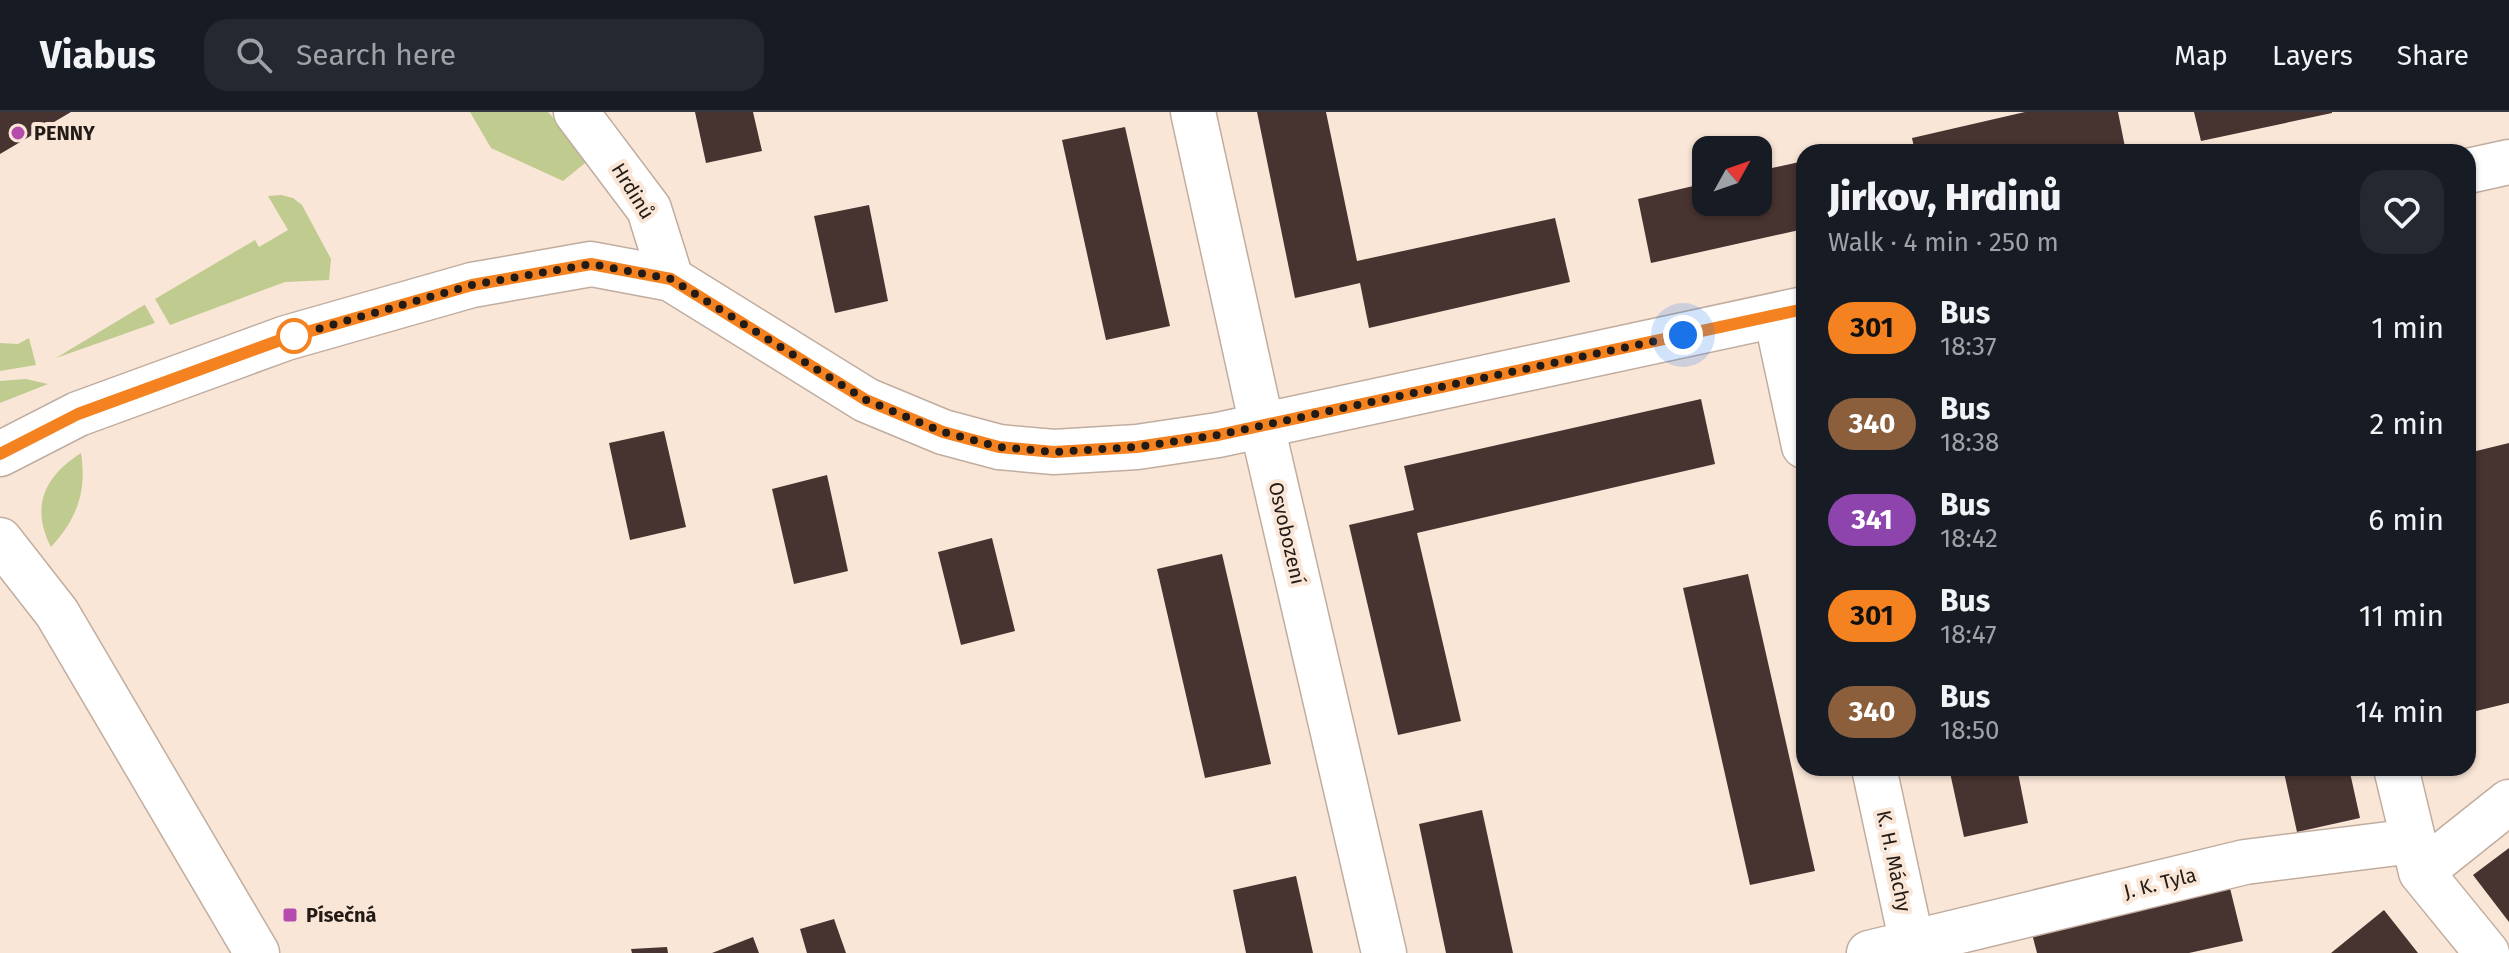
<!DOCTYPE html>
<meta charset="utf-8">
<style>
:root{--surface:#171b24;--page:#242831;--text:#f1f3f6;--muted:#9ea1a6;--line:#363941}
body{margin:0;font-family:"Fira Sans",sans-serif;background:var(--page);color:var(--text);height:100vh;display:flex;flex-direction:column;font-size:30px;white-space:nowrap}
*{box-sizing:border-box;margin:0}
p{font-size:26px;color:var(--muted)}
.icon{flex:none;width:44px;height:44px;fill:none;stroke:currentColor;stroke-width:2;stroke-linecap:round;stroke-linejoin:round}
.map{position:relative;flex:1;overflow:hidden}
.drawer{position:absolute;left:1796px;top:32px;width:680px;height:632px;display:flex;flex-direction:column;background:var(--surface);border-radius:24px;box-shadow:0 2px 6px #0004}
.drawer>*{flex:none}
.badge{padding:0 16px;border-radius:26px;font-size:28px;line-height:52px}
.needle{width:52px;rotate:50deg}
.tools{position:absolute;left:1692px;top:24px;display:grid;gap:16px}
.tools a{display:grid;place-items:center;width:80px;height:80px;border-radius:16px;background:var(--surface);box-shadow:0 2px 6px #0004;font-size:40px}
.you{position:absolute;width:40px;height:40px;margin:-20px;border:6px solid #fff;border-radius:50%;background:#1a73e8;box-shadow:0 0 0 12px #1a73e833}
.map>.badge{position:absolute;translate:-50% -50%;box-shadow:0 0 0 4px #fff}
.round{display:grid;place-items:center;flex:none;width:84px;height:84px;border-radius:24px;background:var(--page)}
.headline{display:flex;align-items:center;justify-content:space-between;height:136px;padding:0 32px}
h1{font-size:38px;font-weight:800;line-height:60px}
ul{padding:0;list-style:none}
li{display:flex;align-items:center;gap:24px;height:96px;padding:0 32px}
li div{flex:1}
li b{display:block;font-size:30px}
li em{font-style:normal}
li .badge{min-width:88px;font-weight:700;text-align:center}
header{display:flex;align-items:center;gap:48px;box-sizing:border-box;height:112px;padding:0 40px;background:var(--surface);border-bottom:2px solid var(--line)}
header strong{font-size:38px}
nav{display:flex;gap:44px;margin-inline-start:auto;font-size:28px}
.search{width:560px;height:72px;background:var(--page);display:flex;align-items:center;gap:20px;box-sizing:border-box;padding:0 28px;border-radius:24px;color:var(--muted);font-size:30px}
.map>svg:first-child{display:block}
.green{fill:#bfcb8f}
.building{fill:#473330}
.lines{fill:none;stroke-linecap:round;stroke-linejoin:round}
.street-casing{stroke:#c0ad9f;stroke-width:47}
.secondary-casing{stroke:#c0ad9f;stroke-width:47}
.street{stroke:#fff;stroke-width:44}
.secondary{stroke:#fff;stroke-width:44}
.line-casing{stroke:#fff;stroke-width:18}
.line{stroke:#f58220;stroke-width:12}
.walk{stroke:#221b16;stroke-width:8;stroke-dasharray:0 14.4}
.poi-dot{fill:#b54bad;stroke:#fae6d7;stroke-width:3}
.stop-dot{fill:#fff;stroke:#f58220;stroke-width:4}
.labels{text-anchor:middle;stroke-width:8;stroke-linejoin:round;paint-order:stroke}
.poi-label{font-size:20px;font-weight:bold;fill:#221b16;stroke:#fae6d7;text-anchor:start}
.street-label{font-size:20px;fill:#221b16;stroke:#fae6d7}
</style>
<header>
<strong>Viabus</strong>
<div class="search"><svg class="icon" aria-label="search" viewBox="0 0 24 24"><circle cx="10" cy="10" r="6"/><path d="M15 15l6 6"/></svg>Search here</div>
<nav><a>Map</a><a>Layers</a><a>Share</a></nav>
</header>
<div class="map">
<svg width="2509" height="841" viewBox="0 0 2509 841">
<rect width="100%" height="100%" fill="#fae6d7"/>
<!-- green -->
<path class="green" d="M470,0h78l42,47 -27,22 -72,-33z
M281,83l12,3 9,7 29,54 -2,21 -44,2 -115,43 -15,-26 100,-59 4,7 29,-17 -20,-34z
M145,193l10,18 -99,35 88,-53z
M29,226l7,27 -36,6v-28l18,1z
M26,267l22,5 -48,19v-22z
M81,341c6,38 -4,66 -30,94 -21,-41 -6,-71 30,-94z"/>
<!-- building -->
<path class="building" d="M0,0h71l-71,42z
M695,0h58l9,39 -56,12z
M1257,0h69l31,149 198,-43 15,64 -201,46 -9,-45 -65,15z
M2025,0h93l8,40h-211l-3,-14z
M2194,0h138v1l-131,28z
M1125,15l45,199 -64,14 -44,-200z
M1804,49v68l-153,34 -13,-64 68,-16v19h52v-31z
M869,93l19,96 -53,12 -21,-97z
M1701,287l14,65 -298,69 44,188 -63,14 -49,-210 65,-15 -10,-44z
M664,319l22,96 -56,13 -21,-97z
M2509,331v260l-41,10v-260z
M827,363l21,96 -54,13 -22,-95z
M992,426l23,93 -54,14 -23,-93z
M1222,442l49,210 -66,14 -48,-209z
M1748,462l67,297 -65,14 -67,-297z
M1949,656h68l11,55 -64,14z
M2283,656h66l11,50 -63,14z
M1482,698l31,143h-67l-27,-129z
M2509,736v74l-36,-47z
M1296,764l17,77h-67l-13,-63z
M2227,764l16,65 -54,12h-152l-8,-31z
M2384,798l34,43h-87z
M834,807l12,34h-39l-7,-24z
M753,825l6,16h-47z
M667,835l1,6h-36l-1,-4z"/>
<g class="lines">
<!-- street casing -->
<g class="street-casing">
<path id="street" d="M576,0l73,97 22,70
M1193,0l69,314 122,527
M1776,204l28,130
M1874,656l40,185
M2396,656l25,104 66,81
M2421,760l88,-70
M1869,841l376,-91 168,-21"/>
</g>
<!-- secondary casing -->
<g class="secondary-casing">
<path id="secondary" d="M2468,59l41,-9
M0,342l78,-40 208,-76 186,-53 119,-21 80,15 195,121 77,32 56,15 55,5 83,-5 81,-12 586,-126
M0,428l57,73 200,340"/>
</g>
<!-- street -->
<use href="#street" class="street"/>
<!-- secondary -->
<use href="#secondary" class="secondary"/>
</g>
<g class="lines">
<!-- line casing -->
<g class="line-casing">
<path id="line" d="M0,342l78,-40 208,-76 186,-53 119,-21 80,15 195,121 77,32 56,15 55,5 83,-5 81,-12 586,-126"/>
</g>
<!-- line -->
<use href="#line" class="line"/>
<!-- walk -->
<path class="walk" d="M294,224l-8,2 186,-53 119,-21 80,15 195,121 77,32 56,15 55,5 83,-5 81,-12 465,-100"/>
</g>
<!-- markers -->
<g class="poi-dot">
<circle cx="18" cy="21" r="8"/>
<rect x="282" y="795" width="16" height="16" rx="4"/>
</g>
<circle class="stop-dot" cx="294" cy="224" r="16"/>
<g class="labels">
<!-- poi labels -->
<g class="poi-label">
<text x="34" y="28">PENNY</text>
<text x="306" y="810">Písečná</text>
</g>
<!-- street labels -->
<g class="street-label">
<text transform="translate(633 79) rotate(58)" y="7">Hrdinů</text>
<text transform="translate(1287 421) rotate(77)" y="7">Osvobození</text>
<text transform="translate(1894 749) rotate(78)" y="7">K. H. Máchy</text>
<text transform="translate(2160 771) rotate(-14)" y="7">J. K. Tyla</text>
</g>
</g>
</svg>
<div class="tools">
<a><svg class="needle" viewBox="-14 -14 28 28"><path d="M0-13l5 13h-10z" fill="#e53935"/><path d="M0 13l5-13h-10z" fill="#9ea1a6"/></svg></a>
</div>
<div class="you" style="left:1683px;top:223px"></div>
<section class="drawer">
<div class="headline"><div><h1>Jirkov, Hrdinů</h1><p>Walk · 4 min · 250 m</p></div><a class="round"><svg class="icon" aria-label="heart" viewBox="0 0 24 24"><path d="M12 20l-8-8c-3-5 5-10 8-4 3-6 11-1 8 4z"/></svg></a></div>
<ul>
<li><span class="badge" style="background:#f58220;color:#111">301</span><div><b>Bus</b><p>18:37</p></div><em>1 min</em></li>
<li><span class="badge" style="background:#8b5e3c;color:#fff">340</span><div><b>Bus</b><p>18:38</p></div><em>2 min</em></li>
<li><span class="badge" style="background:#8e44ad;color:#fff">341</span><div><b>Bus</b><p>18:42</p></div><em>6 min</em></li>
<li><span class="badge" style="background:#f58220;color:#111">301</span><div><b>Bus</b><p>18:47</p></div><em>11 min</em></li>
<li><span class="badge" style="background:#8b5e3c;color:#fff">340</span><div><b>Bus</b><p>18:50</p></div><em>14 min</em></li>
</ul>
</section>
</div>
